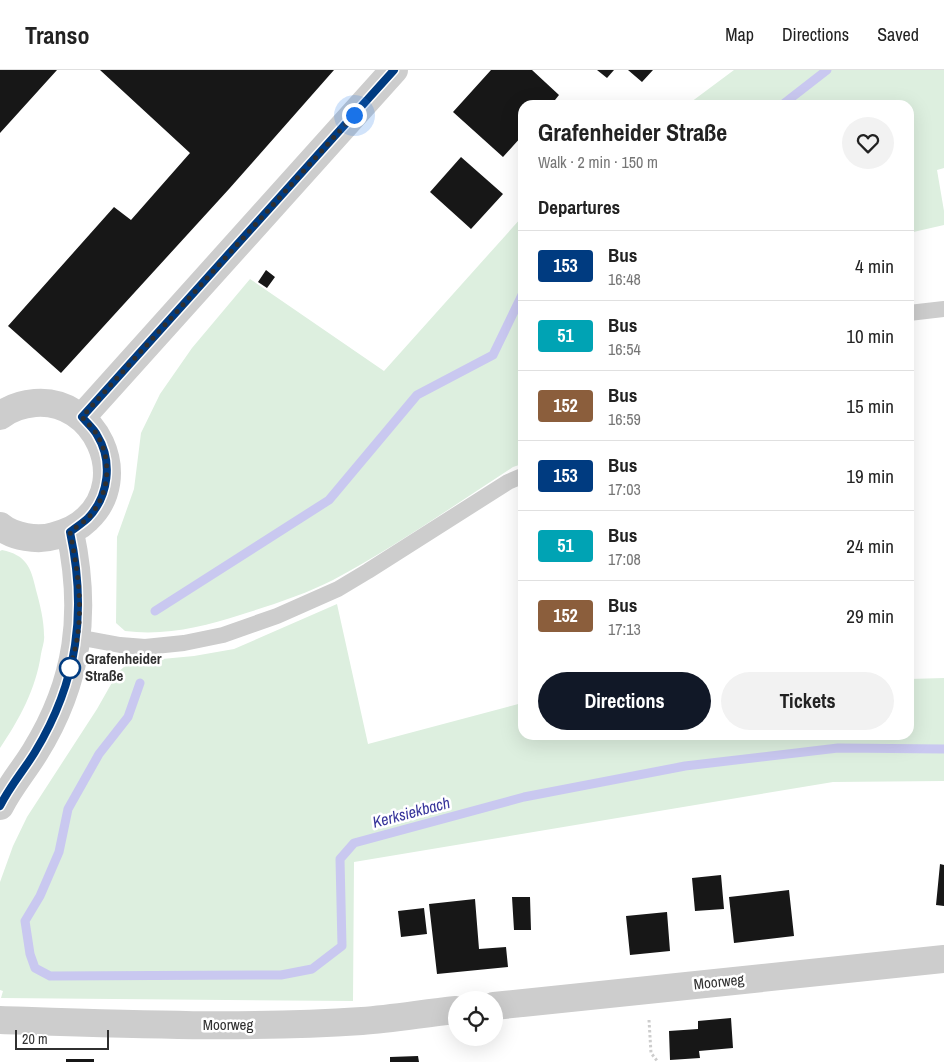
<!DOCTYPE html>
<meta charset="utf-8">
<style>
:root{--surface:#fff;--page:#f2f2f2;--text:#222;--muted:#767676;--line:#e0e0e0;--accent:#111827}
body{margin:0;font-family:"Archivo Narrow",sans-serif;background:var(--page);color:var(--text);height:100vh;display:flex;flex-direction:column;font-size:19px;white-space:nowrap}
*{box-sizing:border-box;margin:0}
p{font-size:16px;color:var(--muted)}
.icon{flex:none;width:28px;height:28px;fill:none;stroke:currentColor;stroke-width:2;stroke-linecap:round;stroke-linejoin:round}
.map{position:relative;flex:1;overflow:hidden}
.details{position:absolute;left:518px;top:30px;width:396px;height:640px;display:flex;flex-direction:column;background:var(--surface);border-radius:15px;box-shadow:0 5px 20px #0002}
.details>*{flex:none}
.badge{padding:0 10px;border-radius:4px;font-size:18px;line-height:32px}
.buttons{position:absolute;left:448px;top:921px;display:grid;gap:10px}
.buttons a{display:grid;place-items:center;width:55px;height:55px;border-radius:50%;background:var(--surface);box-shadow:0 5px 20px #0002;font-size:25px}
.scale{position:absolute;left:15px;bottom:12px;width:94px;box-sizing:border-box;padding-left:5px;border:2px solid #303030;border-top:0;font-size:14px;line-height:18px;white-space:nowrap;color:#303030;-webkit-text-stroke:4px #fff;paint-order:stroke}
.you{position:absolute;width:25px;height:25px;margin:-12px;border:4px solid #fff;border-radius:50%;background:#1a73e8;box-shadow:0 0 0 8px #1a73e833}
.map>.badge{position:absolute;translate:-50% -50%;box-shadow:0 0 0 2px #fff}
h2{padding:0 20px;font-size:19px;line-height:45px}
.round{display:grid;place-items:center;flex:none;width:52px;height:52px;border-radius:26px;background:var(--page)}
.summary{display:flex;align-items:center;justify-content:space-between;height:85px;padding:0 20px}
h1{font-size:24px;font-weight:800;line-height:38px}
.primary-button{display:flex;gap:10px;margin-top:auto;padding:10px 20px}
.primary-button a{flex:1;height:58px;border-radius:30px;background:var(--accent);color:#fff;font-size:20px;font-weight:800;line-height:58px;text-align:center}
.primary-button a+a{background:var(--page);color:var(--text)}
ul{padding:0;list-style:none}
li{display:flex;align-items:center;gap:15px;height:70px;padding:0 20px;border-top:1px solid var(--line)}
li div{flex:1}
li b{display:block;font-size:19px}
li em{font-style:normal}
li .badge{min-width:55px;font-weight:700;text-align:center}
header{display:flex;align-items:center;gap:30px;box-sizing:border-box;height:70px;padding:0 25px;background:var(--surface);border-bottom:1px solid var(--line)}
header strong{font-size:24px}
nav{display:flex;gap:28px;margin-inline-start:auto;font-size:18px}
.map>svg:first-child{display:block}
.green{fill:#ddefdf}
.lines{fill:none;stroke-linecap:round;stroke-linejoin:round}
.stream{stroke:#c9c8f0;stroke-width:9}
.building{fill:#171717}
.path{stroke:#cdcdcd;stroke-width:3;stroke-dasharray:2.5 2.5;stroke-linecap:butt}
.service{stroke:#cdcdcd;stroke-width:16}
.minor{stroke:#cdcdcd;stroke-width:28}
.line-casing{stroke:#fff;stroke-width:11}
.line{stroke:#003b80;stroke-width:8}
.walk{stroke:#303030;stroke-width:5;stroke-dasharray:0 9}
.stop-dot{fill:#fff;stroke:#003b80;stroke-width:2.5}
.labels{text-anchor:middle;stroke-width:5;stroke-linejoin:round;paint-order:stroke}
.stop-label{font-size:15px;font-weight:bold;fill:#303030;stroke:#fff;text-anchor:start}
.street-label{font-size:15px;fill:#303030;stroke:#fff}
.water-label{font-size:16px;font-style:italic;fill:#37359b;stroke:#fff}
</style>
<header>
<strong>Transo</strong>
<nav><a>Map</a><a>Directions</a><a>Saved</a></nav>
</header>
<div class="map">
<svg width="944" height="992" viewBox="0 0 944 992">
<rect width="100%" height="100%" fill="#fff"/>
<!-- green -->
<path class="green" d="M734,0h210v98l-7,2 7,41v14l-35,8v-128h-222z
M522,147v247l-9,3c-60,39 -118,80 -180,113 -27,14 -64,26 -93,35 -37,12 -75,21 -115,16l-9,-8 1,-86 17,-48 7,-56 19,-39 32,-46 58,-69 134,92z
M2,480c24,5 29,17 34,40 4,14 8,31 8,45 1,6 -2,13 -3,19 -5,35 -22,66 -41,94v-197z
M337,534l31,140 154,-41v32h387v-56l35,-1v103l-111,1 -479,80 -1,139 -352,-3 2,-7 -3,-1v-108l13,-36 14,-29 70,-108 21,-37 12,-10 64,-6 40,-7z"/>
<g class="lines">
<!-- stream -->
<path class="stream" d="M782,35l45,-35
M155,541l174,-111 88,-105 76,-40 29,-60
M140,613l-12,34 -29,37 -31,55 -9,43 -19,44 -15,25 5,33 5,14 15,8 231,-1 31,-6 30,-23 -2,-87 14,-16 170,-46 161,-31 153,-18 106,1"/>
</g>
<!-- building -->
<path class="building" d="M0,0h57l-57,63z
M100,0h234l-105,119 -168,184 -53,-47 106,-119 17,13 59,-67z
M491,0h41l27,25 -8,10h-29v31l-19,21 -50,-45z
M597,0h17l-7,8z
M628,0h25l-11,12z
M461,87l42,37 -32,35 -41,-37z
M266,200l9,7 -8,11 -9,-6z
M940,794l4,1v41l-8,-1z
M721,805l3,34 -29,2 -3,-33z
M789,820l5,46 -60,7 -5,-46z
M512,827h18l1,33h-17z
M475,829l4,50 27,-2 2,20 -71,7 -8,-70z
M424,838l3,26 -26,3 -3,-26z
M667,842l3,39 -40,4 -4,-39z
M731,948l2,30 -34,3 1,7 -30,2 -1,-29 29,-2v-8z
M418,986l1,6h-29v-5z
M66,989h28v3h-28z"/>
<g class="lines">
<!-- path -->
<path class="path" d="M649,950l2,33 7,9"/>
<!-- service -->
<path class="service" d="M909,243l35,-4
M77,567l43,8 25,2 39,-4 39,-8 54,-19 61,-27 30,-18 140,-89 14,-6"/>
<!-- minor -->
<path class="minor" d="M0,346c10,-8 23,-12 35,-13 60,-5 97,74 52,116 -9,9 -21,14 -33,17 -16,5 -41,1 -54,-10
M82,347l312,-347
M0,736c10,-20 24,-36 35,-54 44,-71 52,-140 35,-220
M494,936l450,-47
M0,950c120,4 241,9 362,1 31,-2 63,-8 94,-11"/>
</g>
<g class="lines">
<!-- line casing -->
<g class="line-casing">
<path id="line" d="M0,736c10,-20 24,-36 35,-54 43,-71 52,-141 35,-220 6,-5 13,-9 18,-14 21,-22 25,-57 9,-83 -3,-6 -10,-12 -15,-18l312,-347"/>
</g>
<!-- line -->
<use href="#line" class="line"/>
<!-- walk -->
<path class="walk" d="M70,598l-2,8c3,-12 7,-25 9,-37 6,-36 0,-73 -7,-107 6,-5 13,-9 18,-14 21,-22 25,-57 9,-83 -3,-6 -10,-12 -15,-18l272,-302"/>
</g>
<!-- markers -->
<circle class="stop-dot" cx="70" cy="598" r="10"/>
<g class="labels">
<!-- stop labels -->
<g class="stop-label">
<text x="85" y="594">Grafenheider<tspan x="85" dy="17">Straße</tspan></text>
</g>
<!-- street labels -->
<g class="street-label">
<text transform="translate(719 912) rotate(-6)" y="5">Moorweg</text>
<text x="228" y="960">Moorweg</text>
</g>
<!-- water labels -->
<g class="water-label">
<text transform="translate(411 742) rotate(-15)" y="6">Kerksiekbach</text>
</g>
</g>
</svg>
<div class="buttons">
<a><svg class="icon" aria-label="locate" viewBox="0 0 24 24"><circle cx="12" cy="12" r="6"/><path d="M12 2v4M12 18v4M2 12h4M18 12h4"/></svg></a>
</div>
<div class="scale">20 m</div>
<div class="you" style="left:354px;top:45px"></div>
<section class="details">
<div class="summary"><div><h1>Grafenheider Straße</h1><p>Walk · 2 min · 150 m</p></div><a class="round"><svg class="icon" aria-label="heart" viewBox="0 0 24 24"><path d="M12 20l-8-8c-3-5 5-10 8-4 3-6 11-1 8 4z"/></svg></a></div>
<h2>Departures</h2>
<ul>
<li><span class="badge" style="background:#003b80;color:#fff">153</span><div><b>Bus</b><p>16:48</p></div><em>4 min</em></li>
<li><span class="badge" style="background:#00a3b4;color:#fff">51</span><div><b>Bus</b><p>16:54</p></div><em>10 min</em></li>
<li><span class="badge" style="background:#8b5e3c;color:#fff">152</span><div><b>Bus</b><p>16:59</p></div><em>15 min</em></li>
<li><span class="badge" style="background:#003b80;color:#fff">153</span><div><b>Bus</b><p>17:03</p></div><em>19 min</em></li>
<li><span class="badge" style="background:#00a3b4;color:#fff">51</span><div><b>Bus</b><p>17:08</p></div><em>24 min</em></li>
<li><span class="badge" style="background:#8b5e3c;color:#fff">152</span><div><b>Bus</b><p>17:13</p></div><em>29 min</em></li>
</ul>
<div class="primary-button"><a>Directions</a><a>Tickets</a></div>
</section>
</div>
